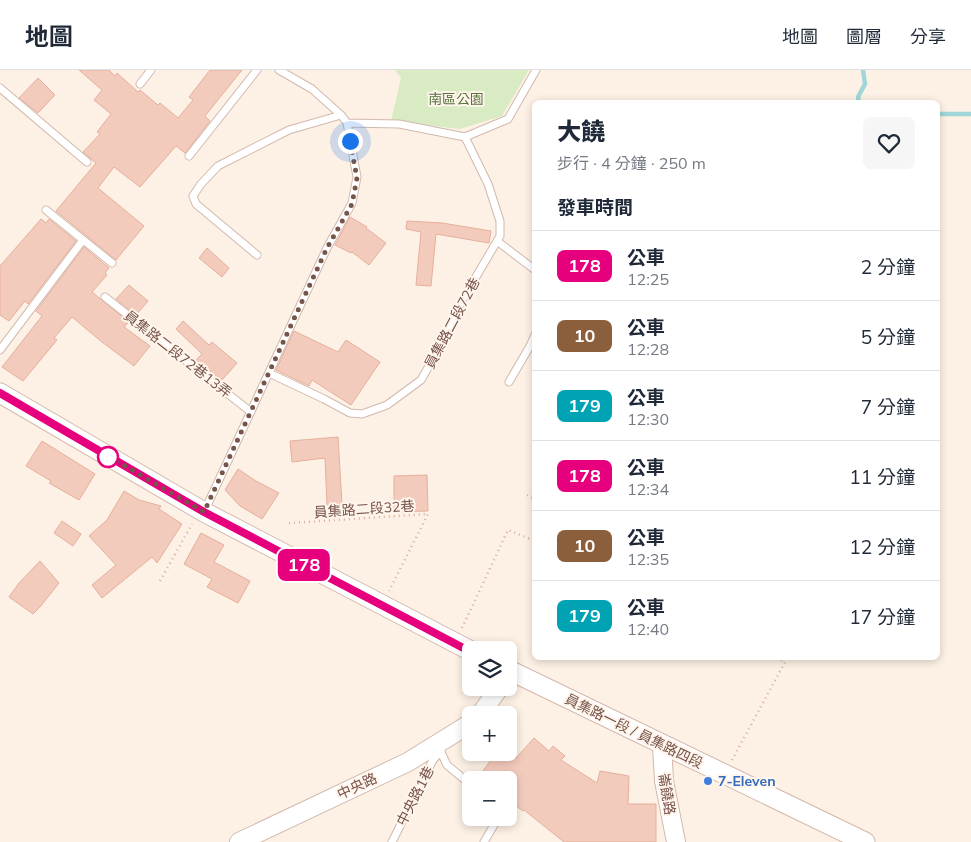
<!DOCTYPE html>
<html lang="zh-TW">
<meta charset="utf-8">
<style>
:root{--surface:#fff;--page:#f6f6f7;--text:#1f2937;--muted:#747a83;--line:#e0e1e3}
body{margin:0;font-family:Mulish,"Noto Sans TC",sans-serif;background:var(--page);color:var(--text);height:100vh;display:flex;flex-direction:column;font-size:19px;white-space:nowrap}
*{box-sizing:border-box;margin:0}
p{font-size:16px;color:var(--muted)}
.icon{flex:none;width:28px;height:28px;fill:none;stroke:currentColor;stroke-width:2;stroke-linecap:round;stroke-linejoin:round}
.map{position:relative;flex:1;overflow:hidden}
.panel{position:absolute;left:532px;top:30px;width:408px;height:560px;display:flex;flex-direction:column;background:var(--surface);border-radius:8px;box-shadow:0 2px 8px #0003}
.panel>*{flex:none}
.badge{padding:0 10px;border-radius:8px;font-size:18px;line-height:32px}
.fabs{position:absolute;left:462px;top:571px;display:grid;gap:10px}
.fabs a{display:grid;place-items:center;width:55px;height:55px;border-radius:8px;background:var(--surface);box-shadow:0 2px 8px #0003;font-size:25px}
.you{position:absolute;width:25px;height:25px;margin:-12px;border:4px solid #fff;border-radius:50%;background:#1a73e8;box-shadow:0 0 0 8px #1a73e833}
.map>.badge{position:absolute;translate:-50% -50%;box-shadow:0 0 0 2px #fff}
h2{padding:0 25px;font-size:19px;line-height:45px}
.round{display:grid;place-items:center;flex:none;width:52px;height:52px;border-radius:8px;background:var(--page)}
.summary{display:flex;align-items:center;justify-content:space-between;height:85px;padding:0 25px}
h1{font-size:24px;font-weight:800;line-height:38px}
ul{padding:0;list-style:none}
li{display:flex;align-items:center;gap:15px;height:70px;padding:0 25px;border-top:1px solid var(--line)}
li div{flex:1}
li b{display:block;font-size:19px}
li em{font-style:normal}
li .badge{min-width:55px;font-weight:700;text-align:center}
header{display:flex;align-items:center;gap:30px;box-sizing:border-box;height:70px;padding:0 25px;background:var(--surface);border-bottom:1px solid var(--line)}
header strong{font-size:24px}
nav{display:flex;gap:28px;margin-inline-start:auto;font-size:18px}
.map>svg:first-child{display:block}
.green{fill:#d8ebc3}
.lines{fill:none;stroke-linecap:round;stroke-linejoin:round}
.stream{stroke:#9fd7d9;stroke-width:4.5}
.building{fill:#f3cbbc;stroke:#e6af9c}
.service-casing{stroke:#d1b9ae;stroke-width:9}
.tertiary-casing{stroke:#d1b9ae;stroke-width:20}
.secondary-casing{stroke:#d4b8ab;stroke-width:21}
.path{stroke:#d8ae9f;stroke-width:2.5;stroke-dasharray:1 4;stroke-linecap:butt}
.service{stroke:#fff;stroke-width:7}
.tertiary{stroke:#fff;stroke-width:18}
.secondary{stroke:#fff;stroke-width:19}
.line-casing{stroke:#fff;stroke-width:11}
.line{stroke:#e6007e;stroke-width:8}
.walk{stroke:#76544a;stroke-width:5;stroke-dasharray:0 9}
.stop-dot{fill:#fff;stroke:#e6007e;stroke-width:2.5}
.shop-dot{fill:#3f7fe0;stroke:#fff5ec;stroke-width:2}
.labels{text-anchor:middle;stroke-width:4;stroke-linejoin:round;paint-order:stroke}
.park-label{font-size:14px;fill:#56763e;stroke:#fff5ec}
.street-label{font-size:14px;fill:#76544a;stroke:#fff5ec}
.shop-label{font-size:14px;font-weight:bold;fill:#366cbe;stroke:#fff5ec;text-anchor:start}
</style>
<header>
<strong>地圖</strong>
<nav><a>地圖</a><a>圖層</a><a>分享</a></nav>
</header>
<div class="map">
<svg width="971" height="772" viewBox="0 0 971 772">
<rect width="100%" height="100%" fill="#fdf1e5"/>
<!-- green -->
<path class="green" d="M395,0h134l-27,46 -42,13 -69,-8 10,-43z"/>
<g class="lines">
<!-- stream -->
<path class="stream" d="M859,32l-1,-5 7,-13 -2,-14
M938,44h33"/>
</g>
<!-- building -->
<path class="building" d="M79,0h30l6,6 2,-3 21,19 2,-2 18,15 2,-2 18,15 15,-18 -4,-3 21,-27h32l-37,46 5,5 -25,32 -9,-7 -36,41 -26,-20 -16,21 46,38 -28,34 -60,-49 40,-48 -13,-11 17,-18 -3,-2 14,-18 -17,-14 8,-10z
M38,8l17,17 -17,18 -19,-15z
M350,147l17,10 -1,1 20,15 -17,22 -17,-13 -1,1 -16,-8z
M41,149l5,4 3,-4 27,22 -48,63 -3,-3 -16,20 -9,-6v-49z
M407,151l35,2 49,8 -2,12 -53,-9 -5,52 -15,-1 5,-53 -15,-3z
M84,177l25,21 -4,5 2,2 -15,17 37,30 -5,5 26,19 -16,20 -32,-24 -30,-25 -18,21 3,2 -34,41 -21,-14 40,-51 -6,-5z
M207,178l22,20 -7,9 -23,-19z
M129,215l19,16 -12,14 -20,-16z
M183,251l26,24 3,-3 25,21 -15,17 -26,-20 6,-6 -26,-25z
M294,261l44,21 8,-12 34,22 -29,43 -39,-25 -3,6 -33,-16z
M338,367l4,67 -15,1 -2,-47 -33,4 -2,-21z
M42,371l53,33 -16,26 -30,-17 2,-2 -25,-15z
M238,399l18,12 23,12 -17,26 -22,-13 -15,-16z
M427,405l1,36 -34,1v-36z
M124,421l15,9 22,6 -2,3 23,15 -25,39 -5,-6 -50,41 -10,-13 24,-20 -27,-29 18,-16z
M62,451l19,13 -8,12 -19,-13z
M201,463l23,12 -10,17 36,19 -12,22 -31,-16 5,-8 -28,-15z
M40,491l19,22 -19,24 -7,7 -24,-17 10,-14z
M534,668l15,13 4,-5 12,10 -4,4 36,23 3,-12 29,5 -1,28h28v38h-92l-40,-32 -1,1 -14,-10v-21h-33l21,-28h12l7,6z"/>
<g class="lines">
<!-- service casing -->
<g class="service-casing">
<path id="service" d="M140,14l11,-14
M0,18l87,74
M347,53l52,1 66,13 43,-18 28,-49
M189,86l68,-86
M46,140l66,53
M497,171l38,29
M257,185l-61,-51 -3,-8 8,-12 17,-18 71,-36 52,-15
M105,227l146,115
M0,280l83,-110
M269,303l55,26 26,14 12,1 25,-9 34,-25 16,-28 26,-53 37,-63v-15l-12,-37 -23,-47
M509,312l21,-36 5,-11
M205,440l122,-262 25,-45 5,-26 -10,-54 -6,-8 -29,-26 -33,-19
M439,678l8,17 24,20
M392,772l41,-82 8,-9
M484,772l14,-24"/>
</g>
<!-- tertiary casing -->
<g class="tertiary-casing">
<path id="tertiary" d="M480,645l19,-27
M662,675l2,36 12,61
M239,772l169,-80 63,-39"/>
</g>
<!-- secondary casing -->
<g class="secondary-casing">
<path id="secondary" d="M0,323l204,119 267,139
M509,600l356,172"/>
</g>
<!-- path -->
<path class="path" d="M527,425l8,4
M289,453l139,-9 -39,77
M160,511l32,-57
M462,558l46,-98 27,11
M732,690l53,-98 -8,-4"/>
<!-- service -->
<use href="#service" class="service"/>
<!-- tertiary -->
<use href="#tertiary" class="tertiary"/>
<!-- secondary -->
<use href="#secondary" class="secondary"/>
</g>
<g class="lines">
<!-- line casing -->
<g class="line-casing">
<path id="line" d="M0,323l204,119 267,140"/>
</g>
<!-- line -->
<use href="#line" class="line"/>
<!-- walk -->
<path class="walk" d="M108,387l-7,-5 103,60 123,-264 25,-44 5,-26 -7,-37"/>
</g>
<!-- markers -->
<circle class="stop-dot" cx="108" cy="387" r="10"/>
<circle class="shop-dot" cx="708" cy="711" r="5"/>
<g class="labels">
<!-- park labels -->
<g class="park-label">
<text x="456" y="34">南區公園</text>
</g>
<!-- street labels -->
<g class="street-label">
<text transform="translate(452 253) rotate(-62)" y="5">員集路二段72巷</text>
<text transform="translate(178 284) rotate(38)" y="5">員集路二段72巷13弄</text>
<text transform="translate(364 439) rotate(-4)" y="5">員集路二段32巷</text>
<text transform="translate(634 661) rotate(26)" y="5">員集路一段 / 員集路四段</text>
<text transform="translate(357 716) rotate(-25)" y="5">中央路</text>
<text transform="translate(667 724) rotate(81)" y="5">崙饒路</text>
<text transform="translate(415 726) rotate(-63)" y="5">中央路1巷</text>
</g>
<!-- shop labels -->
<g class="shop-label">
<text x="718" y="716">7-Eleven</text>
</g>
</g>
</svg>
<div class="fabs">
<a><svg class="icon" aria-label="layers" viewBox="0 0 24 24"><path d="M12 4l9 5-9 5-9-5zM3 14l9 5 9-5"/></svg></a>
<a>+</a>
<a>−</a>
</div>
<div class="you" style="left:350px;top:71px"></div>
<b class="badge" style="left:304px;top:495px;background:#e6007e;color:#fff">178</b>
<section class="panel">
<div class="summary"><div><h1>大饒</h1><p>步行 · 4 分鐘 · 250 m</p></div><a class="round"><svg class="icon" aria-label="heart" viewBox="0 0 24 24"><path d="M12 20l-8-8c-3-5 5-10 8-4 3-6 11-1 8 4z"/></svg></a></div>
<h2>發車時間</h2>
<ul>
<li><span class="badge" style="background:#e6007e;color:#fff">178</span><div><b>公車</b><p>12:25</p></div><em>2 分鐘</em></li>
<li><span class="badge" style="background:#8b5e3c;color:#fff">10</span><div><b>公車</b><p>12:28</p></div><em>5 分鐘</em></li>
<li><span class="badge" style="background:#00a3b4;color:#fff">179</span><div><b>公車</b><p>12:30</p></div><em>7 分鐘</em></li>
<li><span class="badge" style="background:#e6007e;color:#fff">178</span><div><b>公車</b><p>12:34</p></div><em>11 分鐘</em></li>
<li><span class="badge" style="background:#8b5e3c;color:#fff">10</span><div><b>公車</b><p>12:35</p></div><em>12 分鐘</em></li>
<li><span class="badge" style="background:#00a3b4;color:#fff">179</span><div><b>公車</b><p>12:40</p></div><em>17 分鐘</em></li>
</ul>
</section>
</div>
